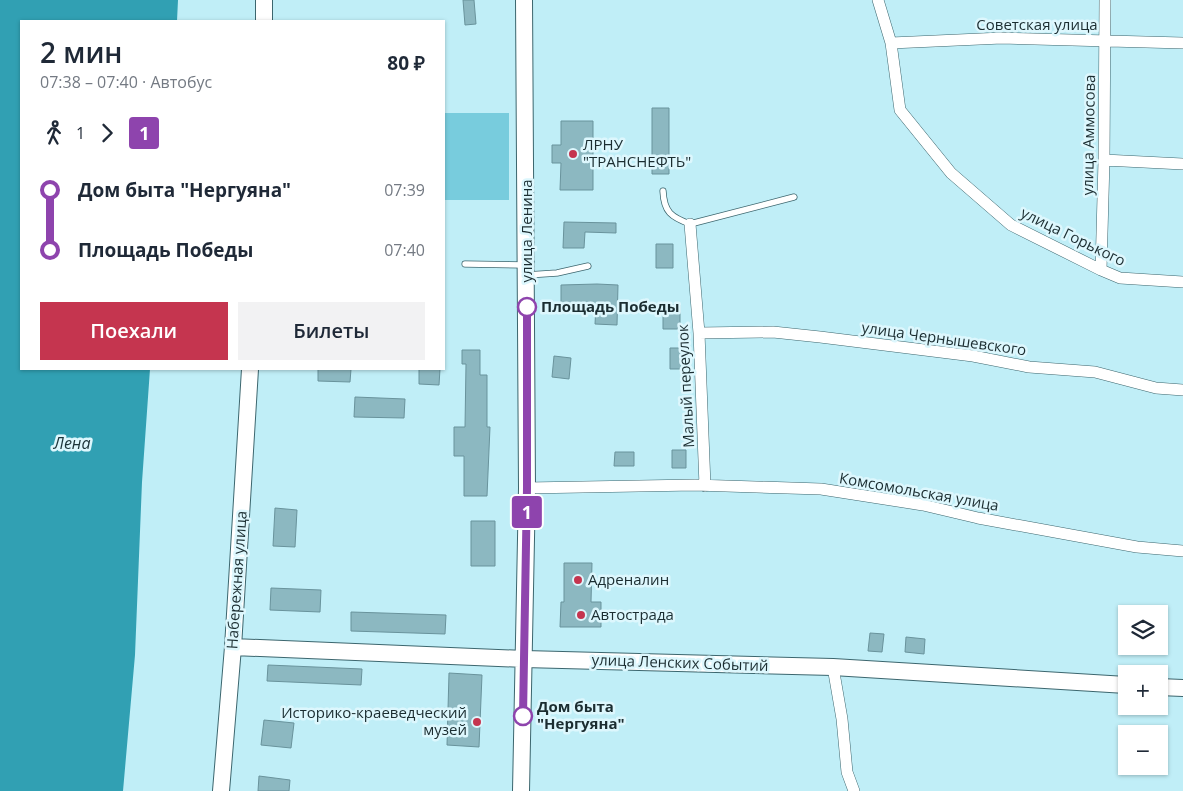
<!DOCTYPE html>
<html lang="ru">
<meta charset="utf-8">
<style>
:root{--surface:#fff;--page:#f2f2f3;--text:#1f2937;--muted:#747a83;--accent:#c5354f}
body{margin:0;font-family:"Open Sans",sans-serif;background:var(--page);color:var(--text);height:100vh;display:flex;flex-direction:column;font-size:19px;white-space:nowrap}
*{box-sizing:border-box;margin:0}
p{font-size:16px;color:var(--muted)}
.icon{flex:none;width:28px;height:28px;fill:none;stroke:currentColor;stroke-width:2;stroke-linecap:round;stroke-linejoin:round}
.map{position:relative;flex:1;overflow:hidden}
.sheet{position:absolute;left:20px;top:20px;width:425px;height:350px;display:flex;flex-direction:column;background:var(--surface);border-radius:0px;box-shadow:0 1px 4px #0004}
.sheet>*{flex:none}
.badge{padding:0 10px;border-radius:4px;font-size:18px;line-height:32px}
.buttons{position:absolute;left:1118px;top:605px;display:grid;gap:10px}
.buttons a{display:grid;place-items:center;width:50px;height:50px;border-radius:0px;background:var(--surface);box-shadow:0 1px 4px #0004;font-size:25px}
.map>.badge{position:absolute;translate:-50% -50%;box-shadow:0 0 0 2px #fff}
.legs{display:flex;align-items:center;gap:8px;height:55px;padding:0 20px;font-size:16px}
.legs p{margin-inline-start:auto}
.headline{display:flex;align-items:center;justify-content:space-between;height:85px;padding:0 20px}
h1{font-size:28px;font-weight:600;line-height:38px}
.cta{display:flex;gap:10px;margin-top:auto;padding:10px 20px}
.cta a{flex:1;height:58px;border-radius:0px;background:var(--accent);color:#fff;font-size:20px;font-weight:600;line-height:58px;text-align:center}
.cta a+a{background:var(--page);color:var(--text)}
ul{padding:0 20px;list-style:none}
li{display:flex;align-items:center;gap:18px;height:60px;font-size:19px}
li i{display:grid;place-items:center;width:8px;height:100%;margin:0 6px;background:currentColor}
li i::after{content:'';width:12px;height:12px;margin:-6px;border:4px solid;border-radius:50%;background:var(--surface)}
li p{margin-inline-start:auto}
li:first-child i{background:linear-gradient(#0000 50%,currentColor 0)}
li:last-child i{background:linear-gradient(currentColor 50%,#0000 0)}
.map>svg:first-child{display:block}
.green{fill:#78ccdd}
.water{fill:#31a0b3}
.building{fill:#8cb8c1;stroke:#69939c}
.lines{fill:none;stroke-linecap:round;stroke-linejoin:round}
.lane-casing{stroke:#3c666e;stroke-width:7}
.street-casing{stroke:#3c666e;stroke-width:12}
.secondary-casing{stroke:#3c666e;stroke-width:18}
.lane{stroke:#fff;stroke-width:5.5}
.street{stroke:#fff;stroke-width:11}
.secondary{stroke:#fff;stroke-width:16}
.line-1-casing{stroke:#fff;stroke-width:11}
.line-1{stroke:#8e44ad;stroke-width:8}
.poi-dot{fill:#c5354f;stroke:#ddf7fd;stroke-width:2}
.stop-1-dot{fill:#fff;stroke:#8e44ad;stroke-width:2.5}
.labels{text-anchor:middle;stroke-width:5;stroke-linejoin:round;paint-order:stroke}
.street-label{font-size:15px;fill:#1b2d31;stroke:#ddf7fd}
.poi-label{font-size:15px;fill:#1b2d31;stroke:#ddf7fd;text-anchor:start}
.stop-label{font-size:15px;font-weight:bold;fill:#1b2d31;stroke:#ddf7fd;text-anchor:start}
.water-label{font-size:16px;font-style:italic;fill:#1c3439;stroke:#ddf7fd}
</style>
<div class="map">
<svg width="1183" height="791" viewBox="0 0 1183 791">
<rect width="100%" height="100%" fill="#c0eef7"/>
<!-- green -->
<path class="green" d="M444,113h65v87h-65z"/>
<!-- water -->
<path class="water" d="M0,0h178l-1,21h-156v348h129l-8,113 -7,173 -12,136h-123z"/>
<!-- building -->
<path class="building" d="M463,0h11l2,24 -11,1z
M652,108h17v66h-17z
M561,121h32v69h-33l1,-27h-9v-18h9z
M564,222l52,1v10l-31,-1 -1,16h-21z
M656,244h17v24h-17z
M597,284l21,1 -1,40 -22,-1 1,-18h-35v-21z
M663,305h17v24h-17z
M670,348h14v21h-14z
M462,350h18v25h7v52h3l-3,69h-23v-40h-10v-29h11l1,-63h-4z
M554,356l17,2 -2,21 -17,-2z
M318,369h33l-1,13 -32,-1z
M419,369h21l-1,16 -20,-1z
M355,397l50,2 -1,19 -50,-1z
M672,450h14v18h-14z
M615,452h19v14h-20z
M275,508l22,2 -2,37 -22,-1z
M471,521h24v45h-24z
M564,563h28l-1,39h10v25h-41l1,-25h3z
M271,588l50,2 -1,22 -50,-2z
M351,612l95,3 -1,19 -94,-3z
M870,633l14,1 -2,18 -14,-1z
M906,637l19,2 -1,15 -19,-2z
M268,665l94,4 -1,16 -94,-4z
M449,673l33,2 -3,72 -32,-2z
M264,720l30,3 -3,25 -30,-3z
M259,776l31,4 -1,11h-31z"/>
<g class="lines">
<!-- lane casing -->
<g class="lane-casing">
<path id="lane" d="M663,191c1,21 8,26 27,33l104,-27
M465,264l60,1
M527,275l30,-2 31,-7"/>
</g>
<!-- street casing -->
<g class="street-casing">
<path id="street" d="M878,0l13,43 9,67 51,63 60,52 90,45 19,8 63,4
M891,43l111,-5 181,5
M1104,160l79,4
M690,224l9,109 6,153
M1101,270l3,-110 1,-160
M699,333l74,-1 47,5 153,19 56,11 66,5 61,16 27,2
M527,488l168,-3 126,4 102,16 55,13 159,29 46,4
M833,667l9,52 5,53 7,19"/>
</g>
<!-- secondary casing -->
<g class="secondary-casing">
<path id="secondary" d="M264,21v-21
M233,647l291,12 309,8 293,18
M1159,687l24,1
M221,791l12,-144 17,-278
M521,791l6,-303 -3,-488"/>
</g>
<!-- lane -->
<use href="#lane" class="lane"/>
<!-- street -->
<use href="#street" class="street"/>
<!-- secondary -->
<use href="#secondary" class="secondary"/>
</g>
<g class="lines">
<!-- line-1 casing -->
<g class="line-1-casing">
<path id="line-1" d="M523,716l4,-228v-181"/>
</g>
<!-- line-1 -->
<use href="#line-1" class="line-1"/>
</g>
<!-- markers -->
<g class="poi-dot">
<circle cx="573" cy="154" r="5"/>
<circle cx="578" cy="580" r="5"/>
<circle cx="581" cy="615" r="5"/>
<circle cx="477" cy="722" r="5"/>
</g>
<g class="stop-1-dot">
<circle cx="527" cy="307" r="9"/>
<circle cx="523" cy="716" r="9"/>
</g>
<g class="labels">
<!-- street labels -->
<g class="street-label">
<text x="1037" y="30">Советская улица</text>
<text transform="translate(1089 135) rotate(-89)" y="5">улица Аммосова</text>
<text transform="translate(527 231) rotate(-90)" y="5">улица Ленина</text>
<text transform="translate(1073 237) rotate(26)" y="5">улица Горького</text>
<text transform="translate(944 339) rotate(8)" y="5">улица Чернышевского</text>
<text transform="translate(686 386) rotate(-93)" y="5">Малый переулок</text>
<text transform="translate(919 492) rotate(10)" y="5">Комсомольская улица</text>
<text transform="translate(237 580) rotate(-86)" y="5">Набережная улица</text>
<text transform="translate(680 663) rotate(2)" y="5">улица Ленских Событий</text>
</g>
<!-- poi labels -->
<g class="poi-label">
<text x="583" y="150">ЛРНУ<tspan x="583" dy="17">"ТРАНСНЕФТЬ"</tspan></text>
<text x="588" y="585">Адреналин</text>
<text x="591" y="620">Автострада</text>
<text x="467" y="718" text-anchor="end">Историко-краеведческий<tspan x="467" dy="17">музей</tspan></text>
</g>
<!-- stop labels -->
<g class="stop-label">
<text x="541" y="312">Площадь Победы</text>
<text x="537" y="712">Дом быта<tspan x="537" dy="17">"Нергуяна"</tspan></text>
</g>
<!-- water labels -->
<g class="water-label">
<text x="72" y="449">Лена</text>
</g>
</g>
</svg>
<div class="buttons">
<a><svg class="icon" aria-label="layers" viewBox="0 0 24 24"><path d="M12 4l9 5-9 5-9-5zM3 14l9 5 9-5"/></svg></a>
<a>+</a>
<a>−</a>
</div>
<b class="badge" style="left:527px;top:512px;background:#8e44ad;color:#fff">1</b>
<section class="sheet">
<div class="headline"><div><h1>2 мин</h1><p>07:38 – 07:40 · Автобус</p></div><b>80 ₽</b></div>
<div class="legs"><svg class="icon" aria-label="walk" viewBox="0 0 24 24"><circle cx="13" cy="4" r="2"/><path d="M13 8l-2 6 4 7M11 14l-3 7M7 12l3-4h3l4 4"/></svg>1<svg class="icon" aria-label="forward" viewBox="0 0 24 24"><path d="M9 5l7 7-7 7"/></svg><b class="badge" style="background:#8e44ad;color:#fff">1</b></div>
<ul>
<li><i style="color:#8e44ad"></i><b>Дом быта &quot;Нергуяна&quot;</b><p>07:39</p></li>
<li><i style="color:#8e44ad"></i><b>Площадь Победы</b><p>07:40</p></li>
</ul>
<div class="cta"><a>Поехали</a><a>Билеты</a></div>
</section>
</div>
